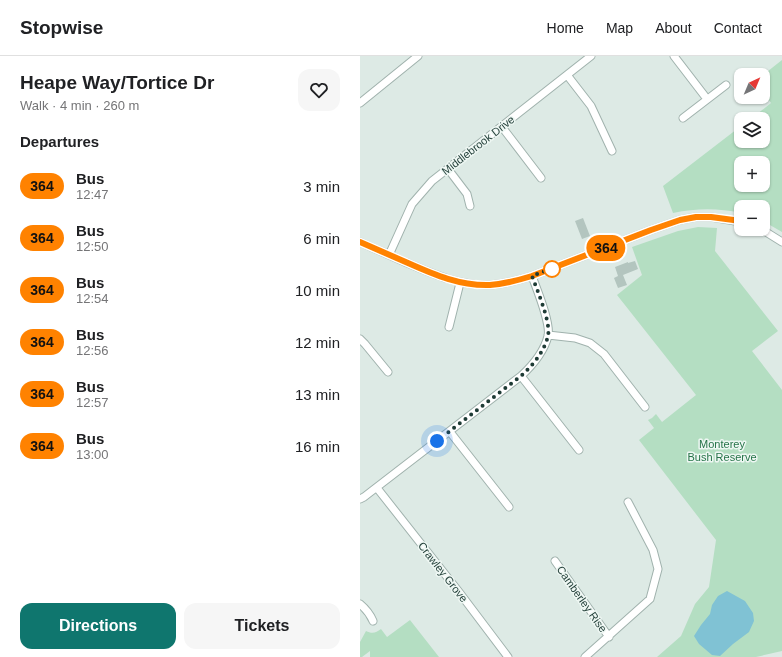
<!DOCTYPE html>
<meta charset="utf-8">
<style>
:root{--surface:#fff;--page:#f6f6f6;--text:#202124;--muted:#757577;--line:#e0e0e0;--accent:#0f766e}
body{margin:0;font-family:Arial,sans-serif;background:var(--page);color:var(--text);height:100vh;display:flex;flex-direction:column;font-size:15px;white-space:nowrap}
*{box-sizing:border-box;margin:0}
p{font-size:13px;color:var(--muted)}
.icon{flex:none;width:22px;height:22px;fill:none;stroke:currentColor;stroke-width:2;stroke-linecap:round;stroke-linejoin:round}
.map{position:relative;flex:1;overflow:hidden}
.side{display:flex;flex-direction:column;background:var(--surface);width:360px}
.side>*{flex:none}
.badge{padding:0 8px;border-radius:13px;font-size:14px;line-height:26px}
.needle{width:26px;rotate:44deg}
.tools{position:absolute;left:374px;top:12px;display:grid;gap:8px}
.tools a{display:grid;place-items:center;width:36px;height:36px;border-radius:8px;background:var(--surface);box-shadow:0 1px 3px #0004;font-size:20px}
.you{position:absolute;width:20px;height:20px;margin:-10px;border:3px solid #fff;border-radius:50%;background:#1a73e8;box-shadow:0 0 0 6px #1a73e833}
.map>.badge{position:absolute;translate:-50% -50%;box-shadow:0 0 0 2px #fff}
h2{padding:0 20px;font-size:15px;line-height:36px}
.round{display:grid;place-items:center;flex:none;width:42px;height:42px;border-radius:12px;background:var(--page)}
.headline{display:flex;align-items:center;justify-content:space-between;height:68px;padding:0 20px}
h1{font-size:19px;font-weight:600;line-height:30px}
.primary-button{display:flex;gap:8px;margin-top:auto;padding:8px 20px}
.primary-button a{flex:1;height:46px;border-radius:12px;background:var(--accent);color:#fff;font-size:16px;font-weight:600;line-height:46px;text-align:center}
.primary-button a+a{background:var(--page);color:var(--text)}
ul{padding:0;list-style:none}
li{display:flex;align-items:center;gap:12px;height:52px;padding:0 20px}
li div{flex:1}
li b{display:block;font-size:15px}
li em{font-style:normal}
li .badge{min-width:44px;font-weight:700;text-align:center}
header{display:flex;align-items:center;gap:24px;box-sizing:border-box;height:56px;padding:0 20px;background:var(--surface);border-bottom:1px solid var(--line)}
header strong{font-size:19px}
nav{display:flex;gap:22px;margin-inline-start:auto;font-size:14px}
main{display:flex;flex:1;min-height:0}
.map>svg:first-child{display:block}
.green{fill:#b4dec2;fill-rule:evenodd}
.water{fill:#80c2d4}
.building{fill:#b3c5bf}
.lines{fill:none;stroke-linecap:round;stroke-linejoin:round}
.street-casing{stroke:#a0b2ad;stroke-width:9}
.street{stroke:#fff;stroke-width:7}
.line-casing{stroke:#fff;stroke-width:9}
.line{stroke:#ff8200;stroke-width:6}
.walk{stroke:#1e3b35;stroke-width:4;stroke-dasharray:0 7.2}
.stop-dot{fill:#fff;stroke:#ff8200;stroke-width:2}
.labels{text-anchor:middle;stroke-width:3;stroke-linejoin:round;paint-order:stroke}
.street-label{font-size:11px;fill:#1e3b35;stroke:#eef7f3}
.park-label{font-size:11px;fill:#267449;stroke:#eef7f3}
</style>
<header>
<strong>Stopwise</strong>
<nav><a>Home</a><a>Map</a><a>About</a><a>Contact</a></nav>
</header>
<main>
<section class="side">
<div class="headline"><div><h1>Heape Way/Tortice Dr</h1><p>Walk · 4 min · 260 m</p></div><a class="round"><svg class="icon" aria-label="heart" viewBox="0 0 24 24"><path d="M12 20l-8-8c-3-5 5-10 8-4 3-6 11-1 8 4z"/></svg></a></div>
<h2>Departures</h2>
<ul>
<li><span class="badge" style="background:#ff8200;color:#111">364</span><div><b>Bus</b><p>12:47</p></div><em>3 min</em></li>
<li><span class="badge" style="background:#ff8200;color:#111">364</span><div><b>Bus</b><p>12:50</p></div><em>6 min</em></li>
<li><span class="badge" style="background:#ff8200;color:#111">364</span><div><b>Bus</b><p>12:54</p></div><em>10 min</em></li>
<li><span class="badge" style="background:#ff8200;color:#111">364</span><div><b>Bus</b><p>12:56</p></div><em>12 min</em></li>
<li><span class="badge" style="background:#ff8200;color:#111">364</span><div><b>Bus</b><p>12:57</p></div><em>13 min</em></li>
<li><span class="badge" style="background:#ff8200;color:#111">364</span><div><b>Bus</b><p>13:00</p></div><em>16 min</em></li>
</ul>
<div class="primary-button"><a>Directions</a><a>Tickets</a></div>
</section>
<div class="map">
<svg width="422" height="601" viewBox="0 0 422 601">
<rect width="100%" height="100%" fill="#ddeae5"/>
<!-- green -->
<path class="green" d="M422,4v172l-19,-11v-14h-22v6c-23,-5 -44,-5 -68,0l-10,-27 78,-60v15h22v-22h-12l20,-16 -8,-11v-17zM381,107h22v22h-22z
M338,171l19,1 -2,23 63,80 -26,20 30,39v261l-26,6h-99l24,-21 14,-32 14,-17 7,-47 -77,-100 15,-12 -6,-8 4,-2 4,-4 6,8 34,-27 -79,-100 25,-20 -10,-28 46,-16z
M50,564l29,37h-69v-6l-8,6h-2v-15l6,-11c6,3 10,2 15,-2l6,8z"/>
<!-- water -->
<path class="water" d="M367,535l18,10 8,12 1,8 -5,11 -16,12 -13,12 -8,-1 -13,-11 -5,-8 7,-11 9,-11 2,-9 6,-9z"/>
<!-- building -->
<path class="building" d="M223,162l7,18 -8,3 -7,-18z
M275,205l3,8 -15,6 4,10 -9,3 -4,-10 4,-2 -3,-9 13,-5v1z"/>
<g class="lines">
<!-- street casing -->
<g class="street-casing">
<path id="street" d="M314,0l33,43
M207,19l24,31 21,45
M0,47l58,-47
M323,62l43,-33
M142,71l39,51
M88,113l19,25 3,12
M400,173l6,3 16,10
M0,186c15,7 30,13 45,20 28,12 54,24 85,23 14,-1 29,-5 42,-9l119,-46 29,-10 16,-3h15l30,5
M29,199l23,-51 20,-23 159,-125
M89,271l11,-44
M188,279l27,3 15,5 14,11 41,53
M0,283l5,5 23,28
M161,320l58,74
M90,376l59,75
M17,432l82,104 49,65
M0,443l4,-2 157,-121c12,-11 23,-24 27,-40 3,-13 -11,-46 -16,-60
M195,505l54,76
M0,548c6,5 10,10 13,17
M225,601l65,-58 8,-30 -5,-19 -25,-48"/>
</g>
<!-- street -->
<use href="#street" class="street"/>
</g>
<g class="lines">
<!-- line casing -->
<g class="line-casing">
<path id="line" d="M0,186c16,7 32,14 48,21 27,12 52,23 82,22 14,-1 29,-5 42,-9l119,-46 29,-10 16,-3h15l30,4"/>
</g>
<!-- line -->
<use href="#line" class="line"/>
<!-- walk -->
<path class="walk" d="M77,385l84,-65c12,-11 23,-24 27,-40 3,-14 -11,-46 -16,-60l26,-10 -6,3"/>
</g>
<!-- markers -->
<circle class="stop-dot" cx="192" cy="213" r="8"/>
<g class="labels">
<!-- street labels -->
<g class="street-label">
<text transform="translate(118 89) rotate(-38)" y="4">Middlebrook Drive</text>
<text transform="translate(83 516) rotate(52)" y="4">Crawley Grove</text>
<text transform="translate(222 543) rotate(55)" y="4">Camberley Rise</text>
</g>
<!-- park labels -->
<g class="park-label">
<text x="362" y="392">Monterey<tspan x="362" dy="13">Bush Reserve</tspan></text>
</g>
</g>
</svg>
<div class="tools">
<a><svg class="needle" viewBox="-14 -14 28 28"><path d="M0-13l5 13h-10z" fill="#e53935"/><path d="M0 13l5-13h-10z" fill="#757577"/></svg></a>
<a><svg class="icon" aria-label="layers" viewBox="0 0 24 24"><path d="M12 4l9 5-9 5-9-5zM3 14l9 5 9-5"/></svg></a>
<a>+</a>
<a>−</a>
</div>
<div class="you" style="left:77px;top:385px"></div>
<b class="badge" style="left:246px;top:192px;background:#ff8200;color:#111">364</b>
</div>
</main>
